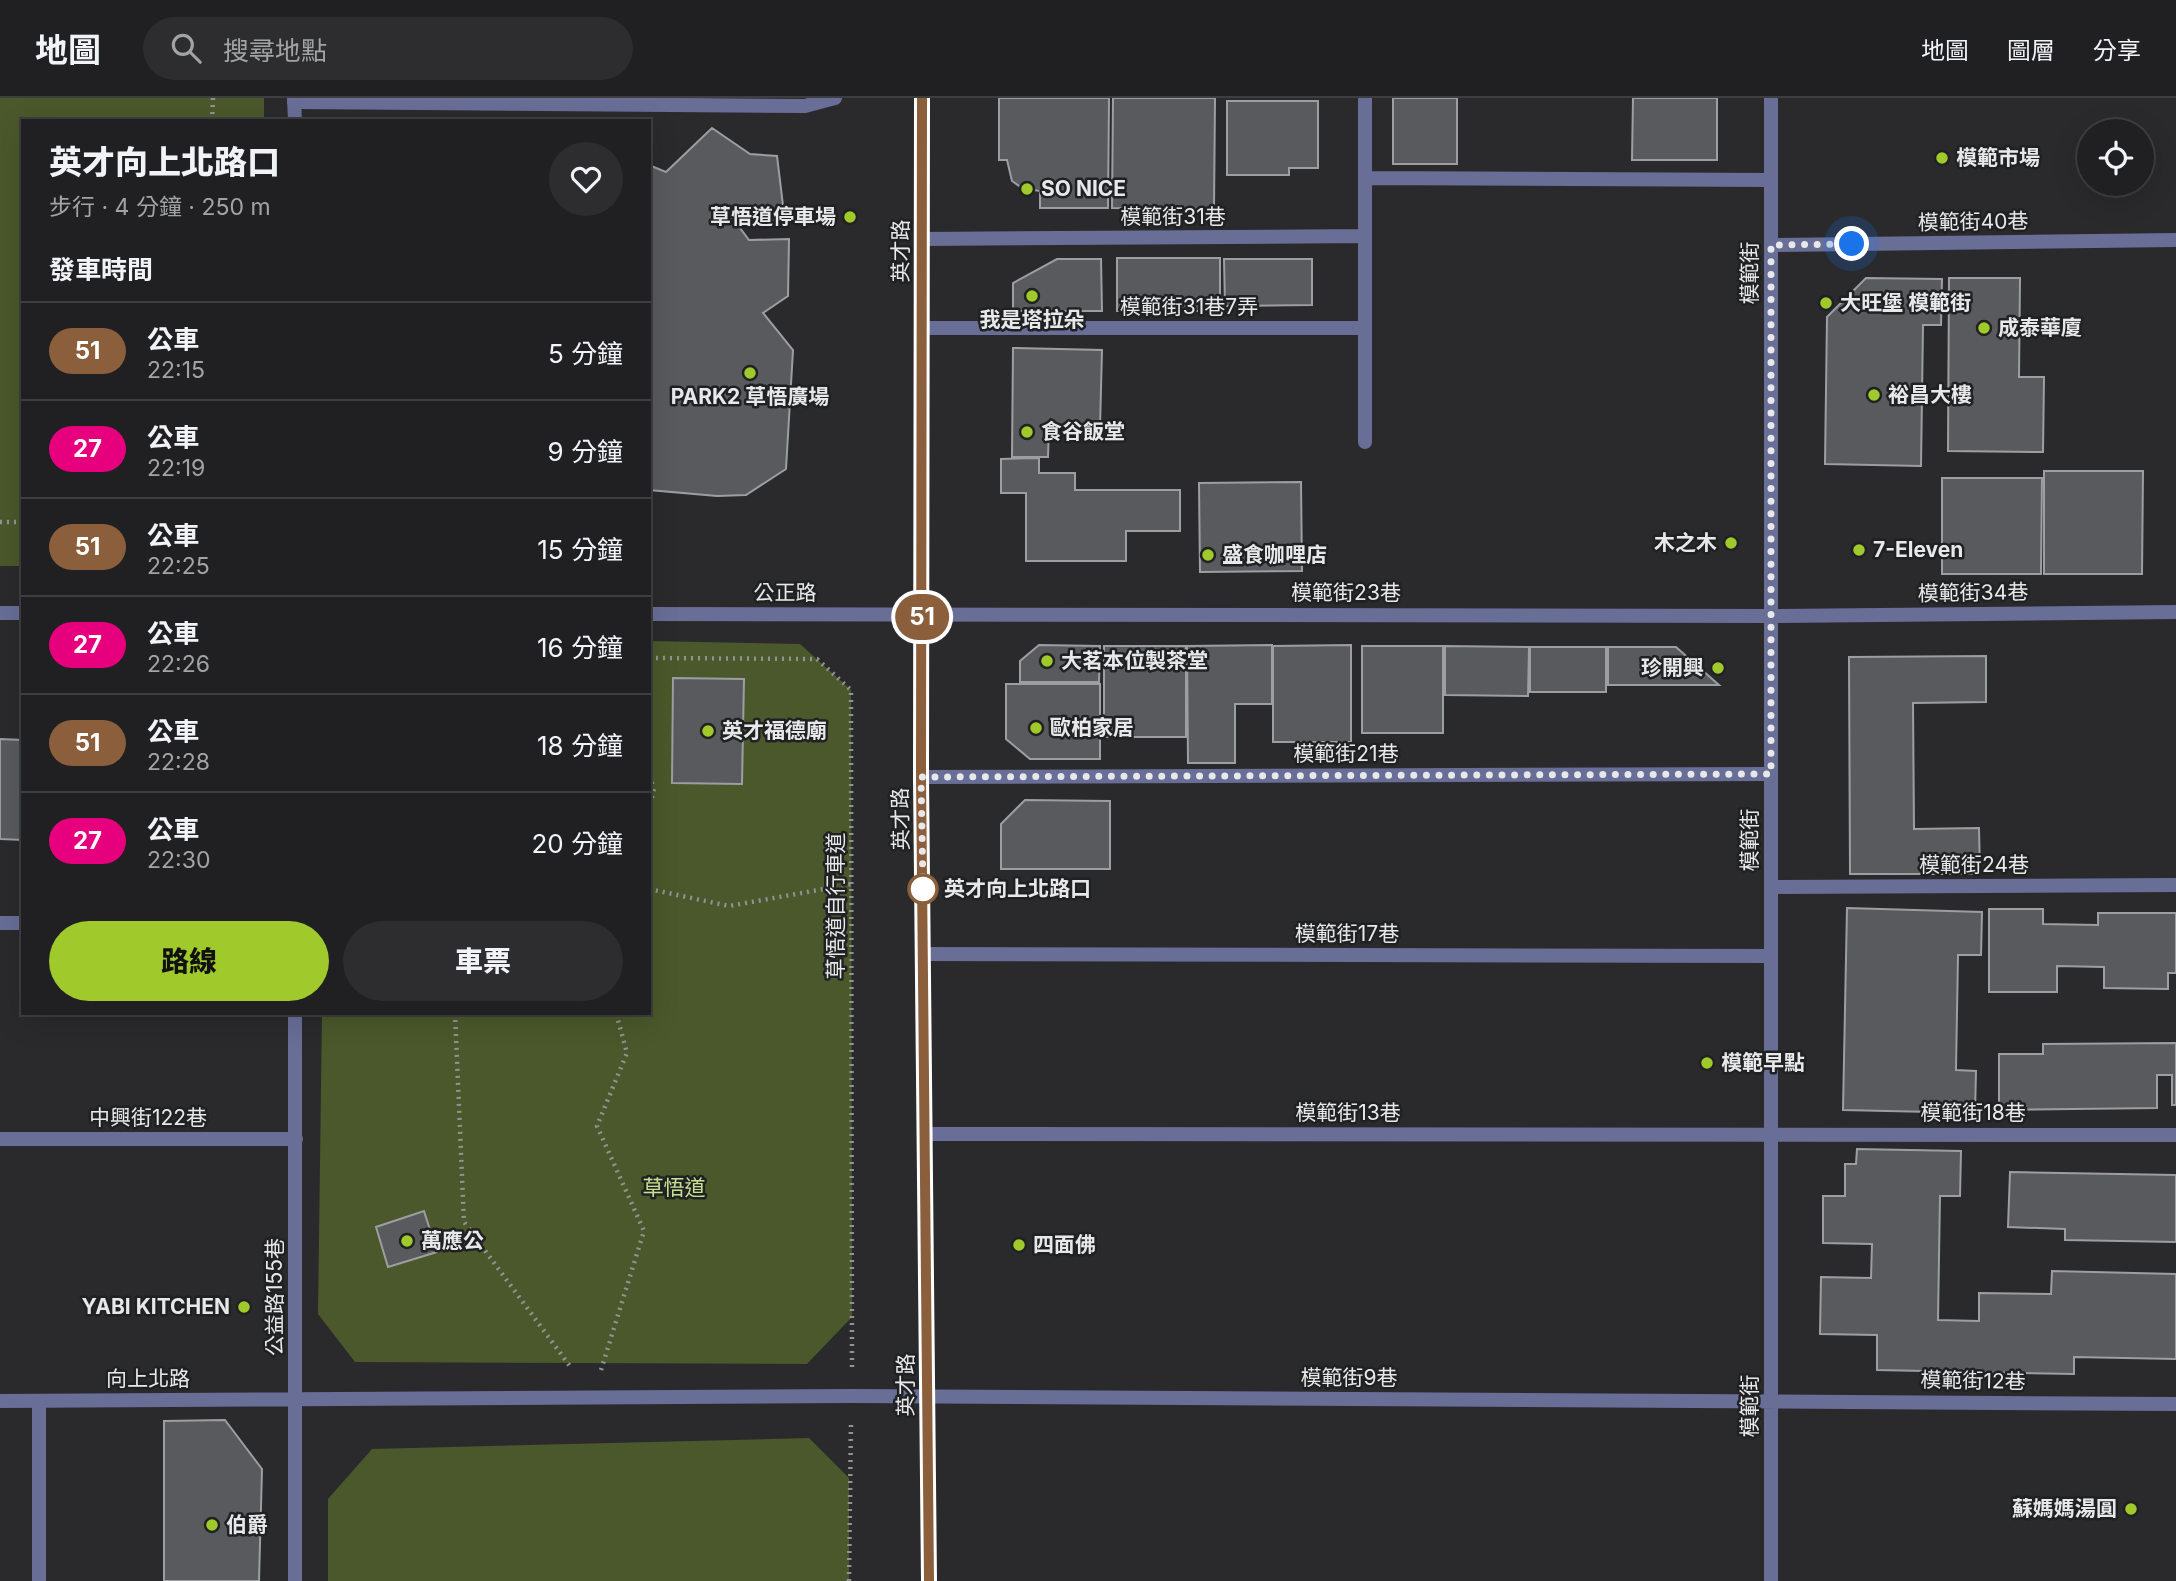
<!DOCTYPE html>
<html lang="zh-TW">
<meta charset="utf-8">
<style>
:root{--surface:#202022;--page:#2d2d2f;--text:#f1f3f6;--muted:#a2a3a5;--line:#3d3e40;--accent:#a0ca2c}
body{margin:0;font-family:Inter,"Noto Sans TC",sans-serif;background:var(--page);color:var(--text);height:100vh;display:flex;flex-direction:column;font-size:26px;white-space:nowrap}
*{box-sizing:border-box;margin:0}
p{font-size:23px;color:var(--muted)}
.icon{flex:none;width:38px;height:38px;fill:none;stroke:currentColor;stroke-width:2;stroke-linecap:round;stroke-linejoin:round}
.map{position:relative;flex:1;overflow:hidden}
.drawer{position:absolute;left:21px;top:21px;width:630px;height:896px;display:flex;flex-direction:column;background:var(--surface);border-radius:0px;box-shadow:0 7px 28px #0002,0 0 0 2px var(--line)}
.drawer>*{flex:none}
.badge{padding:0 14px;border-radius:23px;font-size:24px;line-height:46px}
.controls{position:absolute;left:2077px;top:21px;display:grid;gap:14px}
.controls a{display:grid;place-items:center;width:77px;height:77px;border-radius:50%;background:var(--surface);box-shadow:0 7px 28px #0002,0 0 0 2px var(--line);font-size:35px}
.you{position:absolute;width:35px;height:35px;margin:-18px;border:5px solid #fff;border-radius:50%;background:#1a73e8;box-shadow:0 0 0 10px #1a73e833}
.map>.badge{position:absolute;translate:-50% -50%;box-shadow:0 0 0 4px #fff}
h2{padding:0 28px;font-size:26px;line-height:63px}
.round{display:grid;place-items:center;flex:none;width:74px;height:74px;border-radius:37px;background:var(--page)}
.head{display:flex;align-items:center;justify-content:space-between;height:119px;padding:0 28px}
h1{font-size:33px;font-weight:800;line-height:52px}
.primary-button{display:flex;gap:14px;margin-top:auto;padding:14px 28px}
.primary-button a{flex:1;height:80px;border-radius:42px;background:var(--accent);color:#111;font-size:28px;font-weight:800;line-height:80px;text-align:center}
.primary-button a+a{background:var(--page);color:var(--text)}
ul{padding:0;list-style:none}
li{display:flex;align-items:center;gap:21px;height:98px;padding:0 28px;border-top:2px solid var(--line)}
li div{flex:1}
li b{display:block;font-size:26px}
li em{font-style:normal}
li .badge{min-width:77px;font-weight:700;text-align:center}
header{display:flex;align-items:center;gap:42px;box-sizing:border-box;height:98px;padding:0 35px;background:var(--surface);border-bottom:2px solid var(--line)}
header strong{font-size:33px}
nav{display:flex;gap:38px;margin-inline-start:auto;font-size:24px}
.search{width:490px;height:63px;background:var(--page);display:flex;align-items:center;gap:18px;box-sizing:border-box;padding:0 24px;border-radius:38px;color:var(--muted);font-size:26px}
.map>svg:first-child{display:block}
.green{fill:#4a582b}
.building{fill:#595a5d;stroke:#9d9ea1;stroke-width:2}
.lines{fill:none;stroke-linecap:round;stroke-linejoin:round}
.path{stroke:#929294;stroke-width:4.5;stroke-dasharray:2 5;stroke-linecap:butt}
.lane{stroke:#696e97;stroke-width:14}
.street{stroke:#696e97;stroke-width:14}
.secondary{stroke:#8c94d5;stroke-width:14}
.line-casing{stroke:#fff;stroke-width:16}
.line{stroke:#8b5e3c;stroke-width:10}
.walk{stroke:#e8e8ea;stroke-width:7;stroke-dasharray:0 12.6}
.poi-dot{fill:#a0ca2c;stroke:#202123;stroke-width:2.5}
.stop-dot{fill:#fff;stroke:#8b5e3c;stroke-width:3.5}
.labels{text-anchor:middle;stroke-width:5;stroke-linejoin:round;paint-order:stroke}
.poi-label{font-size:21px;font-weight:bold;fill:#e8e8ea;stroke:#202123;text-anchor:start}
.street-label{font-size:21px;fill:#e8e8ea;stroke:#202123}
.stop-label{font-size:21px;font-weight:bold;fill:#e8e8ea;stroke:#202123;text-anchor:start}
.park-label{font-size:21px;fill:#c6e28f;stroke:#202123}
</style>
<header>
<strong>地圖</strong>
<div class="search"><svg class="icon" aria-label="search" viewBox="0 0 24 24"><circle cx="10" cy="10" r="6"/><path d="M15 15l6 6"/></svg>搜尋地點</div>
<nav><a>地圖</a><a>圖層</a><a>分享</a></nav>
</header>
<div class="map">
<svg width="2176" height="1483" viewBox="0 0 2176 1483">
<rect width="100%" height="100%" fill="#2a2a2d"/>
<!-- green -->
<path class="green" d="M0,0h264v23h-241v445h-23z
M649,543l151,3 51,46 1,627 -45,47 -452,-2 -37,-48 4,-301h327z
M809,1340l40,40v103h-521v-82l44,-50z"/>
<!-- building -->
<path class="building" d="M999,0h110l-1,110h-68v-17l-18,-3 -10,-7 -5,-21h-8z
M1113,0h102l-1,111 -102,-1z
M1393,0h64v66h-64z
M1633,0h84v62h-85z
M1227,3h91v67h-29v7h-62z
M712,30l38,26 27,2 8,66 -54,-6 18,24 40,-1 -1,57 -25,17 30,37 -7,119 -40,26 -29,1 -68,-6v-325l17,7z
M1117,160h103v53h-103z
M1057,161h44l1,52h-89v-28z
M1224,161h88v46l-87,1z
M1866,180l76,1 -1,46h-18l-2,141 -96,-2 2,-147z
M1949,180h71l-1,99h25l-1,75 -95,-1z
M1013,250l89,2 -2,77h-51l-1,30h-36z
M1039,360v15h36v17h105v41h-54v30h-100v-68h-25v-34z
M2044,373h99l-1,103h-98z
M1942,380h100l-1,96h-99z
M1301,384l1,89 -102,1 -1,-89z
M1039,547l61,1 -1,36h-79v-21z
M1272,547v59h-37v59h-47l-1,-117z
M1351,547v97h-78v-96z
M1104,548h82v91h-82z
M1362,548h81v87h-81z
M1445,548l84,1 -1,49 -83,-1z
M1530,549h76v45h-76z
M1608,549h68l43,38h-111z
M1986,558v46l-73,1 1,126 65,-1 1,46h-130l-1,-217z
M673,580l71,1 -2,105 -70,-1z
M1006,586h94v75h-70l-24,-20z
M0,641l23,1v100l-23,-1z
M1025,702l85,1v68h-109v-45z
M1847,810l135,4 -1,43h-23l-2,115 20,1 -1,42 -132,-3z
M1989,811h54v15l55,1v-12h78v60h-8v16l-64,-1v-21l-47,-1v26h-68z
M2176,945v62h-4v-30h-15v33l-158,2v-56h44v-10z
M1857,1051l104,2 -1,45h-20l-2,124 41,1v-28l72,1 1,-23 124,3v85l-102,-2v17l-197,-4v-35l-57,-1 1,-57 50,1 1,-34 -49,-1v-47h22v-32h11z
M2010,1074l166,3v67l-111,-2v-11l-57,-2z
M424,1113l13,41 -49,15 -12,-40z
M225,1322l37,49 -3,112h-95v-160z"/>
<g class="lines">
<!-- path -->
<path class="path" d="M212,23l1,-23
M0,424h23
M649,560l168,1 34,31 1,678
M649,678l5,12 -5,23
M649,791l80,17 123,-22
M455,915l9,209 108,147
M601,1272l43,-139 -47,-105 30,-73 -11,-40
M849,1483l2,-159"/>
<!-- lane -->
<path class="lane" d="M294,4l511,4 30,-8
M1365,80l406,2
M922,141l443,-3
M922,230h443v-230
M1365,230v114
M921,679l850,-3
M1771,789l405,-2
M0,825h23
M923,856l848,2
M926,1036l1250,1
M0,1041h296
M39,1483v-180"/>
<!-- street -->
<path class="street" d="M294,0l1,23
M1771,147l405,-5
M0,515h23
M649,516l1122,2 405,-4
M295,915v568
M0,1303l851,-5 1325,8
M1771,1483v-1483"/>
<!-- secondary -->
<path class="secondary" d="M922,0l-1,679 8,804"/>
</g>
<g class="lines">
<!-- line casing -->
<g class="line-casing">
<path id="line" d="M922,0l-1,679 8,804"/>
</g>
<!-- line -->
<use href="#line" class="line"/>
<!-- walk -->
<path class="walk" d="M923,791l-2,-112 850,-3v-529l81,-1"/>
</g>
<!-- markers -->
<g class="poi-dot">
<circle cx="1942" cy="60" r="7"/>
<circle cx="1027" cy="91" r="7"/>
<circle cx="850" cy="119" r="7"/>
<circle cx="1032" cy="198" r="7"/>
<circle cx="1826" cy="205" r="7"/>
<circle cx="1984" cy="230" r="7"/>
<circle cx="750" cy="275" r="7"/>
<circle cx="1874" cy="297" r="7"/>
<circle cx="1027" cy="334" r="7"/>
<circle cx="1731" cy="445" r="7"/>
<circle cx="1859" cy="452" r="7"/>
<circle cx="1208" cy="457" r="7"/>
<circle cx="1047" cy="563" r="7"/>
<circle cx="1718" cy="570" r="7"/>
<circle cx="1036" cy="630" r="7"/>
<circle cx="708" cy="633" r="7"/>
<circle cx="1707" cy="965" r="7"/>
<circle cx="407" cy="1143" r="7"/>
<circle cx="1019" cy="1147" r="7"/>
<circle cx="244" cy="1209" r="7"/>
<circle cx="2131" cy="1411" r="7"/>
<circle cx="212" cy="1427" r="7"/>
</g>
<circle class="stop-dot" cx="923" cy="791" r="14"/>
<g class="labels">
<!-- poi labels -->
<g class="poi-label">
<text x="1956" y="67">模範市場</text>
<text x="1041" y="98">SO NICE</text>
<text x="836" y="126" text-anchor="end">草悟道停車場</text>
<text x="1840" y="212">大旺堡 模範街</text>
<text x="1032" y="229" text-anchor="middle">我是塔拉朵</text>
<text x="1998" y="237">成泰華廈</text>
<text x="1888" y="304">裕昌大樓</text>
<text x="750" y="306" text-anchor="middle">PARK2 草悟廣場</text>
<text x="1041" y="341">食谷飯堂</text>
<text x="1717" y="452" text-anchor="end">木之木</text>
<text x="1873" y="459">7-Eleven</text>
<text x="1222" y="464">盛食咖哩店</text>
<text x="1061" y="570">大茗本位製茶堂</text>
<text x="1704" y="577" text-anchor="end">珍開興</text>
<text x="1050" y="637">歐柏家居</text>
<text x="722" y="640">英才福德廟</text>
<text x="1721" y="972">模範早點</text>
<text x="421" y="1150">萬應公</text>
<text x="1033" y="1154">四面佛</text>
<text x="230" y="1216" text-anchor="end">YABI KITCHEN</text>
<text x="2117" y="1418" text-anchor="end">蘇媽媽湯圓</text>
<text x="226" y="1434">伯爵</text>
</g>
<!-- street labels -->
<g class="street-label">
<text x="1173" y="126">模範街31巷</text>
<text transform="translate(1973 124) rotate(-1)" y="7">模範街40巷</text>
<text transform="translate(901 153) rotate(-90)" y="7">英才路</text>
<text transform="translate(1750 175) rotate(-90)" y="7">模範街</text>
<text x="1189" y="216">模範街31巷7弄</text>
<text x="785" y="502">公正路</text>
<text x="1346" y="502">模範街23巷</text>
<text transform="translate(1973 495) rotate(-1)" y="7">模範街34巷</text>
<text x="1346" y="663">模範街21巷</text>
<text transform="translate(901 721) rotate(-91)" y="7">英才路</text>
<text transform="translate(1750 742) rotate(-90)" y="7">模範街</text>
<text x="1974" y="774">模範街24巷</text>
<text transform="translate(836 808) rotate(-90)" y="7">草悟道自行車道</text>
<text x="1347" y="843">模範街17巷</text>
<text x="1348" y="1022">模範街13巷</text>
<text x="1973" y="1022">模範街18巷</text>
<text x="148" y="1027">中興街122巷</text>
<text transform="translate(275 1199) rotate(-90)" y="7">公益路155巷</text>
<text x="1349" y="1287">模範街9巷</text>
<text x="148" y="1288">向上北路</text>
<text transform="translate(1973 1283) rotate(1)" y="7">模範街12巷</text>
<text transform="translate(906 1287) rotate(-90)" y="7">英才路</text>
<text transform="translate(1750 1308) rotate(-90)" y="7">模範街</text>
</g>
<!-- stop labels -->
<g class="stop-label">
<text x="944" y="798">英才向上北路口</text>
</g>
<!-- park labels -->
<g class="park-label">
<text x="674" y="1097">草悟道</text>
</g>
</g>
</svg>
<div class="controls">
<a><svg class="icon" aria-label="locate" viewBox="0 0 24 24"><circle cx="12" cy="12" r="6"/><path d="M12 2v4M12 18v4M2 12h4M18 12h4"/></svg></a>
</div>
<div class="you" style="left:1852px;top:146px"></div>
<b class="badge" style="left:922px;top:519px;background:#8b5e3c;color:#fff">51</b>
<section class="drawer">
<div class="head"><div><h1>英才向上北路口</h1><p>步行 · 4 分鐘 · 250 m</p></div><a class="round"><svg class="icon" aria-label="heart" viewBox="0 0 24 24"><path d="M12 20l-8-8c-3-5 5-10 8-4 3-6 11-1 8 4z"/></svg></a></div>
<h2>發車時間</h2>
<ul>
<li><span class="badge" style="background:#8b5e3c;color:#fff">51</span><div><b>公車</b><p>22:15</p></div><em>5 分鐘</em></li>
<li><span class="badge" style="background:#e6007e;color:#fff">27</span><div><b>公車</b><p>22:19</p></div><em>9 分鐘</em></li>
<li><span class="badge" style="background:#8b5e3c;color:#fff">51</span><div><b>公車</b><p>22:25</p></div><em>15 分鐘</em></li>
<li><span class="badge" style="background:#e6007e;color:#fff">27</span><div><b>公車</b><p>22:26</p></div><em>16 分鐘</em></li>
<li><span class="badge" style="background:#8b5e3c;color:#fff">51</span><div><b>公車</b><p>22:28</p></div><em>18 分鐘</em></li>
<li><span class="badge" style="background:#e6007e;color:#fff">27</span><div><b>公車</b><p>22:30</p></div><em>20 分鐘</em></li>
</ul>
<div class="primary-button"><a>路線</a><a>車票</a></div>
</section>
</div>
